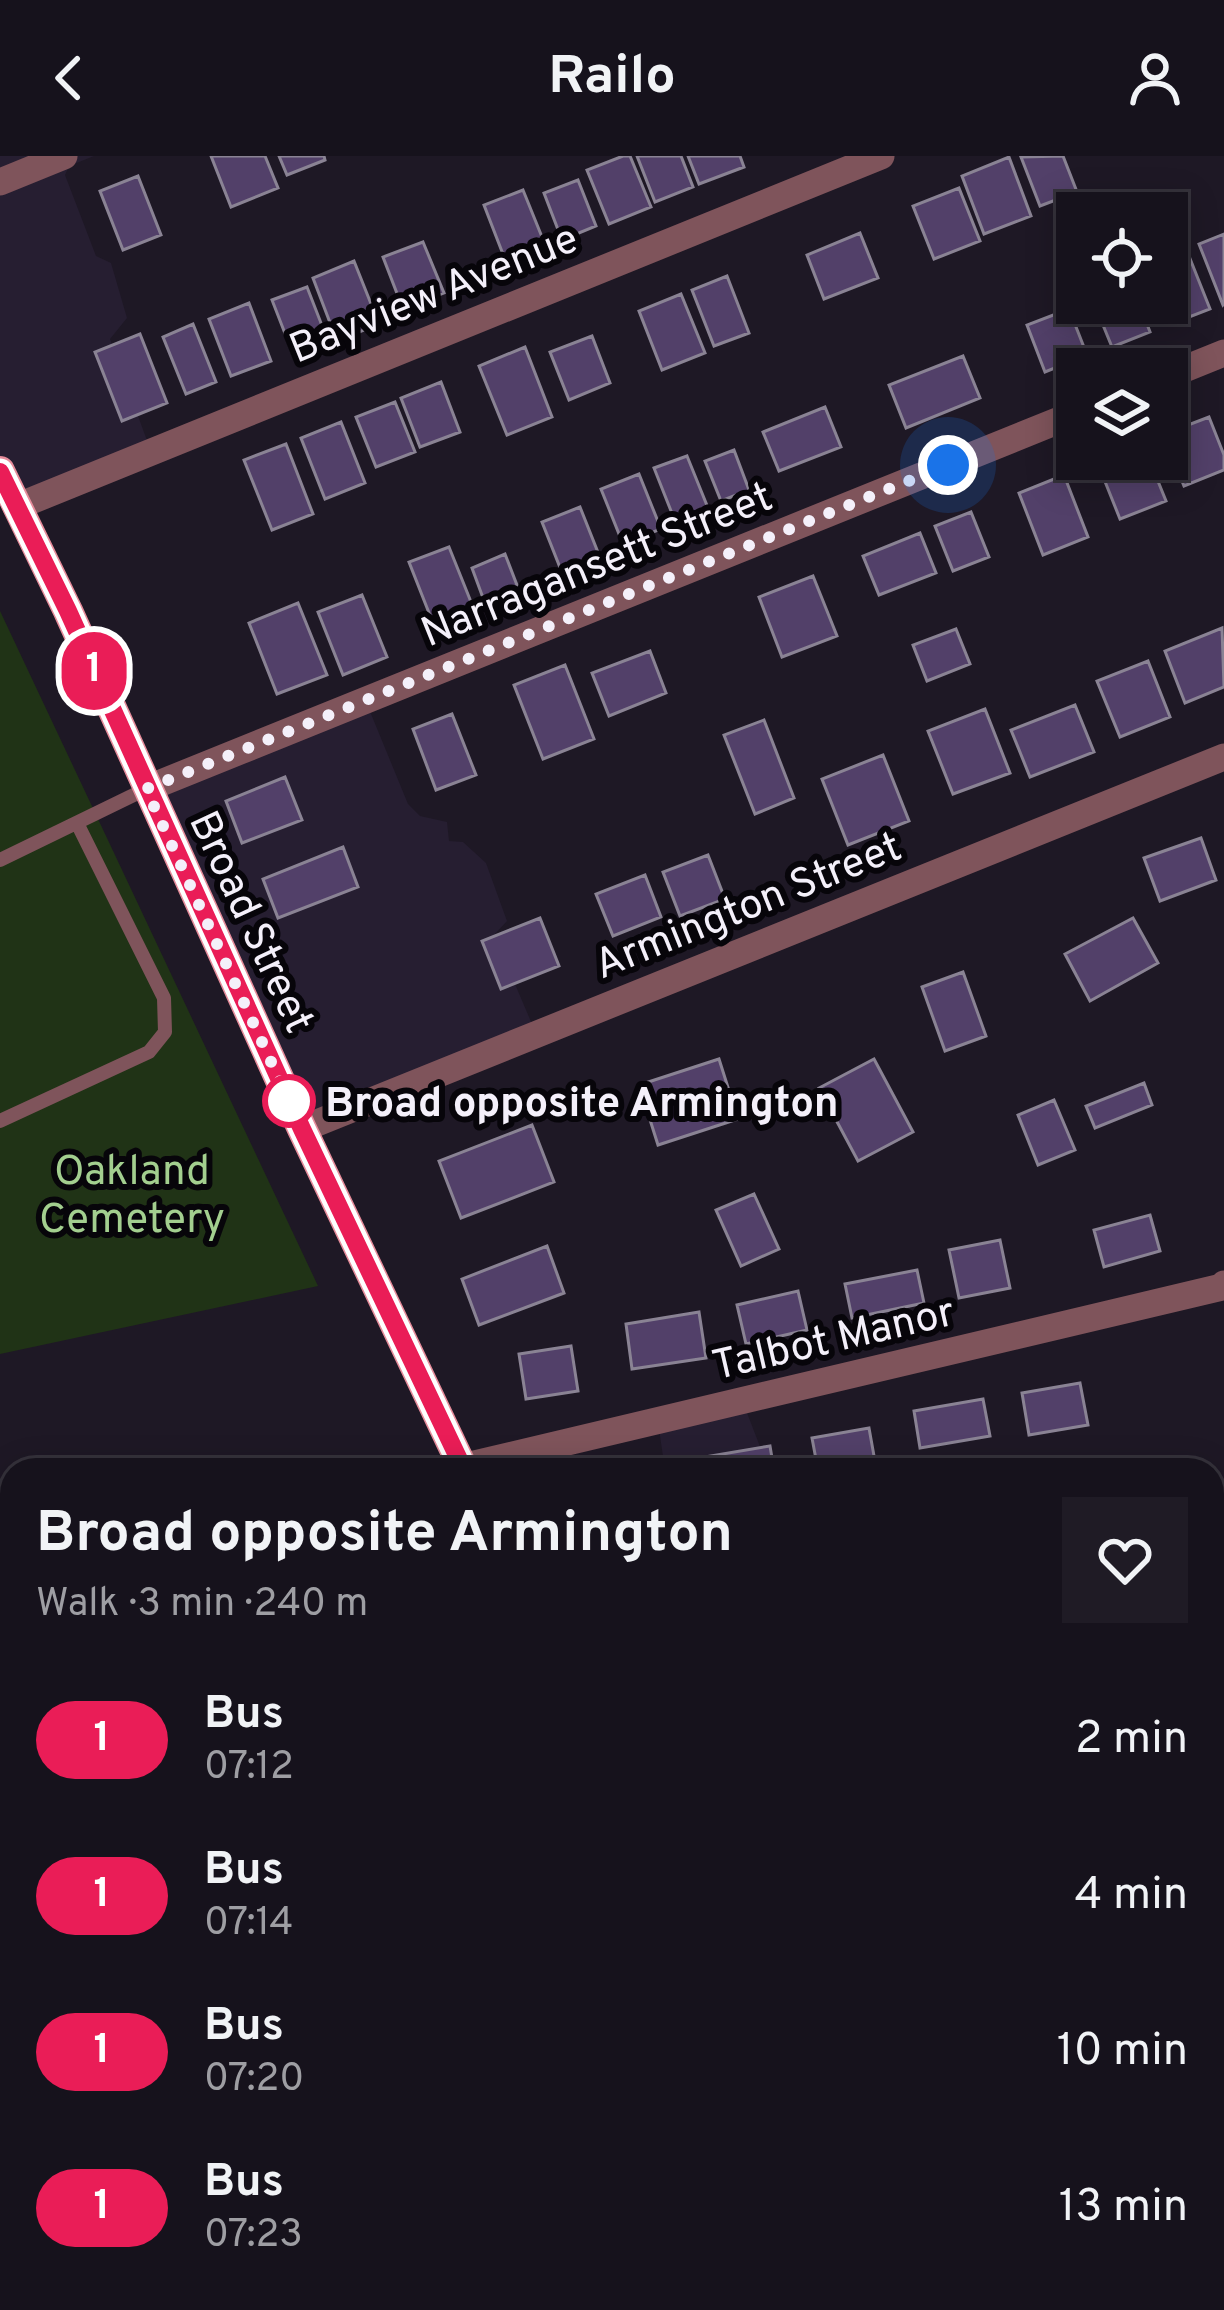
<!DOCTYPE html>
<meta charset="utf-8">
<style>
:root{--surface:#16121c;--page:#1f1b25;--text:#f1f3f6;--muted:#9e9ea3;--line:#35323b}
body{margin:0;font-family:Overpass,sans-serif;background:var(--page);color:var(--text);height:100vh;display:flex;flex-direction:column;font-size:45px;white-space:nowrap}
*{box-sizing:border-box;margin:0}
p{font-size:39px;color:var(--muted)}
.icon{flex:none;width:66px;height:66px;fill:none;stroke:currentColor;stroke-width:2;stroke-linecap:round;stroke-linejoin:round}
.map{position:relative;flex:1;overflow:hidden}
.sheet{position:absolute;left:0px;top:1302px;width:1224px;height:852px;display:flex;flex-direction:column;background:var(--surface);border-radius:36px 36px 0 0;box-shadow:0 6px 30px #0003,0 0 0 3px var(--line)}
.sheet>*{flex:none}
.badge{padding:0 24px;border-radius:39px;font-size:42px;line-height:78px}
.tools{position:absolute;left:1056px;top:36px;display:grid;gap:24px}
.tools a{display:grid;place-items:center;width:132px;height:132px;border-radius:0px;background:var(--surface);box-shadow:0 6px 30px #0003,0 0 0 3px var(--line);font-size:60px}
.you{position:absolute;width:60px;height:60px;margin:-30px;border:9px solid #fff;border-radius:50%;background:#1a73e8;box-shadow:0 0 0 18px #1a73e833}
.map>.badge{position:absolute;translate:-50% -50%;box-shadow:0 0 0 6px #fff}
.round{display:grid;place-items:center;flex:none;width:126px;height:126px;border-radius:0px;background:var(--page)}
.headline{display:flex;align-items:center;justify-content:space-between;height:204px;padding:0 36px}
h1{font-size:57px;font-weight:700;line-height:90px}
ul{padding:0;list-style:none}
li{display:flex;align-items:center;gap:36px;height:156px;padding:0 36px}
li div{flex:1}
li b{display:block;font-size:45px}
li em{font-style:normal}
li .badge{min-width:132px;font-weight:700;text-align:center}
header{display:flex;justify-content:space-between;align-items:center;height:156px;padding:0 36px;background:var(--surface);font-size:54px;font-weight:700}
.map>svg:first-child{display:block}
.built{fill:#261e31}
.green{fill:#203316}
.building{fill:#524069;stroke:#8a8394;stroke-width:3}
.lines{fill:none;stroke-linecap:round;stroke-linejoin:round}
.lane{stroke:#7f545b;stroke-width:14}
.street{stroke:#7f545b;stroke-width:27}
.primary{stroke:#e68c9b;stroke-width:30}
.line-casing{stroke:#fff;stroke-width:27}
.line{stroke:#ea1d57;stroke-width:18}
.walk{stroke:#f4f0fa;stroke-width:12;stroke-dasharray:0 21.6}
.stop-dot{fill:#fff;stroke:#ea1d57;stroke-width:6}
.labels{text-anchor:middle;stroke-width:12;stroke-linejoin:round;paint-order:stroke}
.street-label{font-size:42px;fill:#f4f0fa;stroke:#07050a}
.stop-label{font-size:42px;font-weight:bold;fill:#f4f0fa;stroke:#07050a;text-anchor:start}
.park-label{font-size:42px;fill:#a3cf8f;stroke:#07050a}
</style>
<header><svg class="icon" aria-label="back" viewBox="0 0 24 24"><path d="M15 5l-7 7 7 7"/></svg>Railo<svg class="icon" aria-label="person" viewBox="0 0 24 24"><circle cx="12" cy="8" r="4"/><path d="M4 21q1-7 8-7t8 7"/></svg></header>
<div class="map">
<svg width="1224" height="2154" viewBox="0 0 1224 2154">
<rect width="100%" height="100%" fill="#1e1825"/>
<!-- built -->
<path class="built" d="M0,0h94l-25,10 -4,9 31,81 15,7 16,55 -17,21 43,118 -137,50 -16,-35z
M369,553l39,95 12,12 27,6 2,19 14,1 23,21 21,58 -13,14 44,103 -236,91 -156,-340z
M744,1249l25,65h-104l-7,-48z"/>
<!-- green -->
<path class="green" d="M0,455l318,675 -318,68z"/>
<!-- building -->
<path class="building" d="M211,0h54l13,32 -47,19z
M279,0h45l1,4 -38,15z
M623,0h7l21,51 -42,17 -22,-54z
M637,0h44l12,31 -38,15z
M688,0h52l4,11 -45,17z
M1063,0l14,36 -37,14 -19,-49z
M1009,1l22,59 -47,18 -22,-58z
M138,20l23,59 -38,15 -23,-59z
M578,24l18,46 -34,14 -18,-47z
M959,32l21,53 -46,18 -21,-53z
M523,34l23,57 -40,15 -22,-57z
M860,77l18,45 -54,21 -17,-44z
M1224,78v70l-1,1 -24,-61z
M423,86l21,51 -41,16 -20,-52z
M1189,100l21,53 -39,15 -8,-21h4v-38z
M354,105l25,63 -42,17 -24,-63z
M727,120l22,57 -35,13 -22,-56z
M307,131l21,54 -35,13 -21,-54z
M681,138l24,59 -43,17 -23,-59z
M249,147l22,58 -40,15 -22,-57z
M1094,147h45l11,29 -38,15z
M1069,153l18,46 -42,17 -18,-47z
M193,168l23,58 -30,12 -23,-57z
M140,178l27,69 -45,18 -27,-69z
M592,180l18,47 -41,17 -19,-48z
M525,191l27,70 -45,18 -28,-69z
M963,200l17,42 -74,30 -17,-43z
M441,226l19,50 -40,15 -19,-49z
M395,246l20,50 -39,15 -20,-50z
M825,251l16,40 -62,24 -16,-39z
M1209,261l15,38v15l-40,16 -17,-42v-11z
M341,266l24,61 -40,16 -24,-61z
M286,288l27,70 -41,16 -28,-70z
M734,294l15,40 -28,11 -16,-40z
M687,300l21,52 -33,13 -21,-53z
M1096,303h53l17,42 -46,18z
M639,318l22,55 -38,15 -22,-55z
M1064,319l24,62 -45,18 -24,-62z
M580,351l19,48 -38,15 -19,-48z
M971,356l18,45 -36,14 -18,-45z
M920,377l16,40 -57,22 -16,-39z
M449,391l24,60 -40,16 -24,-61z
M505,398l15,39 -34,13 -14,-38z
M813,420l24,60 -55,21 -23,-60z
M362,439l25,62 -44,18 -25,-63z
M298,447l29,72 -50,19 -28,-71z
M1222,472l2,59 -39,16 -20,-52z
M956,473l14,35 -43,17 -14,-36z
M650,495l16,42 -57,23 -17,-43z
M1148,505l22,56 -50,20 -23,-56z
M565,509l29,74 -51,20 -29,-74z
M1075,549l19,47 -64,25 -19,-47z
M985,553l25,64 -57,21 -25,-63z
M452,558l24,61 -40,15 -23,-61z
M764,564l30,78 -39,16 -31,-79z
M883,599l26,66 -61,24 -26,-66z
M285,621l17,43 -60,23 -16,-42z
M1201,682l15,42 -56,21 -16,-43z
M343,691l15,40 -80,31 -15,-39z
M708,699l17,44 -45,17 -17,-44z
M645,719l16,42 -48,19 -17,-42z
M540,762l19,48 -58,23 -19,-48z
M1133,762l25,45 -68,38 -25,-47z
M963,816l23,64 -41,15 -23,-64z
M719,903l19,60 -80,26 -19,-60z
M874,903l39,73 -55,29 -39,-73z
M1144,927l8,22 -57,23 -9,-22z
M1054,944l21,50 -37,15 -20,-50z
M532,969l22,57 -93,36 -22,-57z
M754,1038l25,55 -38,17 -25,-56z
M1150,1059l10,36 -56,16 -10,-37z
M1000,1084l10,48 -51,10 -10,-48z
M547,1090l17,47 -85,32 -17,-46z
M917,1114l7,33 -72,15 -7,-34z
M798,1135l9,39 -61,14 -9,-39z
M699,1156l7,46 -74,11 -6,-45z
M571,1190l7,45 -52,8 -7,-45z
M1080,1227l8,42 -59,10 -7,-42z
M983,1243l7,37 -70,12 -6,-37z
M869,1272l7,39 -58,3 -6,-32z
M770,1290l4,24h-73l-2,-12z
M1224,1429v56l-12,2v-56z
M1224,1645v63l-11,1 -1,-62z"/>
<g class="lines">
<!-- lane -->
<path class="lane" d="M0,704l146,-71
M0,965l149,-69 16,-20 -1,-34 -86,-173"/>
<!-- street -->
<path class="street" d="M0,26l64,-26
M1167,220l57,-23
M16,351l865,-351
M146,633l931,-376
M302,973l922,-372
M462,1311l760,-180 2,-3
M1212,1564l12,-2
M0,1621l12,1
M1212,2128l12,-2
M0,2149l66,5
M1058,2154l72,-12"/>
<!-- primary -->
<path class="primary" d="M0,315l68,140 234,518 162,341
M845,2142l6,12"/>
</g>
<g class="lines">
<!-- line casing -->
<g class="line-casing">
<path id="line" d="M0,316l68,139 234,518 162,341"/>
</g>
<!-- line -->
<use href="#line" class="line"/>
<!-- walk -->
<path class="walk" d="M289,945l-143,-312 802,-324"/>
</g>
<!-- markers -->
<circle class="stop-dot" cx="289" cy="945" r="24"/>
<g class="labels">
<!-- street labels -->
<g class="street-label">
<text transform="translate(433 136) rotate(-22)" y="15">Bayview Avenue</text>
<text transform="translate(596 407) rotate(-22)" y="15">Narragansett Street</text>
<text transform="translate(747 748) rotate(-22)" y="15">Armington Street</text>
<text transform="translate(253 765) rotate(65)" y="15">Broad Street</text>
<text transform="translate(833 1181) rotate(-13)" y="15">Talbot Manor</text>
</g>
<!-- stop labels -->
<g class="stop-label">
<text x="325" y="960">Broad opposite Armington</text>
</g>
<!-- park labels -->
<g class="park-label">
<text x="132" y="1028">Oakland<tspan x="132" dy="48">Cemetery</tspan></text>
</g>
</g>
</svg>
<div class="tools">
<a><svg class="icon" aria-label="locate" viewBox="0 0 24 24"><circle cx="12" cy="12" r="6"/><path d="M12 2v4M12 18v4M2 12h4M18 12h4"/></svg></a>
<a><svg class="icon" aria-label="layers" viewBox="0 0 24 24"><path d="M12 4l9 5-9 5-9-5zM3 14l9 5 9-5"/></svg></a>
</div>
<div class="you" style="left:948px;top:309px"></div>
<b class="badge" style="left:94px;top:515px;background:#ea1d57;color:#fff">1</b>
<section class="sheet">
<div class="headline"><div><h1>Broad opposite Armington</h1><p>Walk · 3 min · 240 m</p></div><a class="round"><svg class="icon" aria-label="heart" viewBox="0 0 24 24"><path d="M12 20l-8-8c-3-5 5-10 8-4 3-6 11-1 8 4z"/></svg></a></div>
<ul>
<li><span class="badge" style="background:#ea1d57;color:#fff">1</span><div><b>Bus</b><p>07:12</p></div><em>2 min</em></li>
<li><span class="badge" style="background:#ea1d57;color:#fff">1</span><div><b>Bus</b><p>07:14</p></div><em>4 min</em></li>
<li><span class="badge" style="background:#ea1d57;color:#fff">1</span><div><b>Bus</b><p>07:20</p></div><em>10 min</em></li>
<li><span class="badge" style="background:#ea1d57;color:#fff">1</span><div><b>Bus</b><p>07:23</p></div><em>13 min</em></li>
</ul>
</section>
</div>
